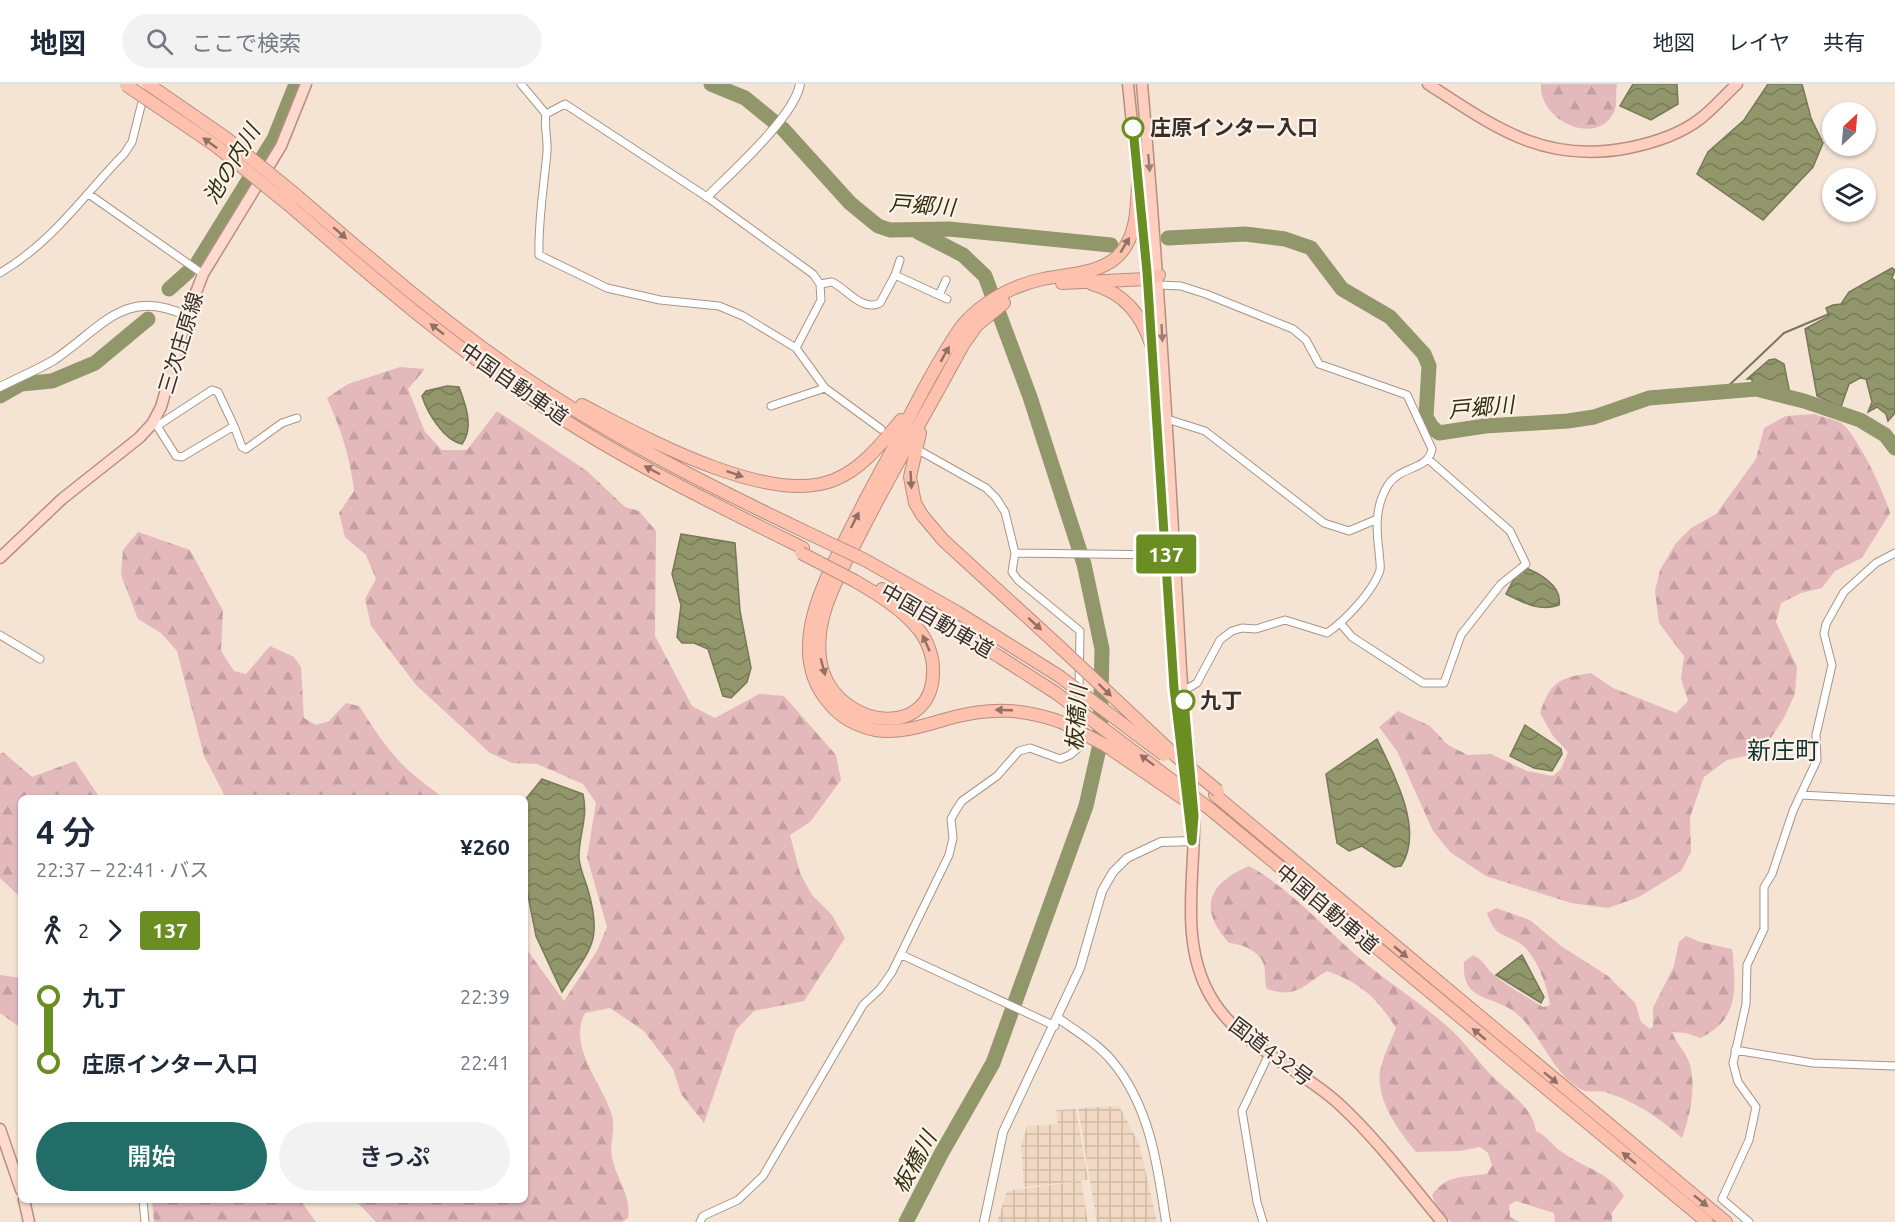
<!DOCTYPE html>
<html lang="ja">
<meta charset="utf-8">
<style>
:root{--surface:#fff;--page:#f2f2f3;--text:#1f2937;--muted:#747a83;--line:#e0e1e3;--accent:#226d68}
body{margin:0;font-family:Ubuntu,"Noto Sans JP",sans-serif;background:var(--page);color:var(--text);height:100vh;display:flex;flex-direction:column;font-size:22px;white-space:nowrap}
*{box-sizing:border-box;margin:0}
p{font-size:20px;color:var(--muted)}
.icon{flex:none;width:33px;height:33px;fill:none;stroke:currentColor;stroke-width:2;stroke-linecap:round;stroke-linejoin:round}
.map{position:relative;flex:1;overflow:hidden}
.panel{position:absolute;left:18px;top:711px;width:510px;height:408px;display:flex;flex-direction:column;background:var(--surface);border-radius:9px;box-shadow:0 2px 4px #0004}
.panel>*{flex:none}
.badge{padding:0 12px;border-radius:4px;font-size:21px;line-height:39px}
.needle{width:39px;rotate:26deg}
.fabs{position:absolute;left:1822px;top:18px;display:grid;gap:12px}
.fabs a{display:grid;place-items:center;width:54px;height:54px;border-radius:50%;background:var(--surface);box-shadow:0 2px 4px #0004;font-size:30px}
.map>.badge{position:absolute;translate:-50% -50%;box-shadow:0 0 0 3px #fff}
.legs{display:flex;align-items:center;gap:9px;height:66px;padding:0 18px;font-size:20px}
.legs p{margin-inline-start:auto}
.headline{display:flex;align-items:center;justify-content:space-between;height:102px;padding:0 18px}
h1{font-size:33px;font-weight:600;line-height:45px}
.cta{display:flex;gap:12px;margin-top:auto;padding:12px 18px}
.cta a{flex:1;height:69px;border-radius:36px;background:var(--accent);color:#fff;font-size:24px;font-weight:600;line-height:69px;text-align:center}
.cta a+a{background:var(--page);color:var(--text)}
ul{padding:0 18px;list-style:none}
li{display:flex;align-items:center;gap:21px;height:66px;font-size:22px}
li i{display:grid;place-items:center;width:9px;height:100%;margin:0 8px;background:currentColor}
li i::after{content:'';width:15px;height:15px;margin:-8px;border:4px solid;border-radius:50%;background:var(--surface)}
li p{margin-inline-start:auto}
li:first-child i{background:linear-gradient(#0000 50%,currentColor 0)}
li:last-child i{background:linear-gradient(currentColor 50%,#0000 0)}
header{display:flex;align-items:center;gap:36px;box-sizing:border-box;height:84px;padding:0 30px;background:var(--surface);border-bottom:2px solid var(--line)}
header strong{font-size:28px}
nav{display:flex;gap:33px;margin-inline-start:auto;font-size:21px}
.search{width:420px;height:54px;background:var(--page);display:flex;align-items:center;gap:15px;box-sizing:border-box;padding:0 21px;border-radius:33px;color:var(--muted);font-size:22px}
.map>svg:first-child{display:block}
.industrial{fill:url(#industrial-grid)}
.forest{fill:url(#forest-firs)}
.water{fill:url(#water-waves);stroke:#767857;stroke-width:1.5}
.lines{fill:none;stroke-linecap:round;stroke-linejoin:round}
.stream{stroke:#767857;stroke-width:2}
.river{stroke:#91976a;stroke-width:15}
.minor-casing{stroke:#a79688;stroke-width:9}
.tertiary-casing{stroke:#a79688;stroke-width:10}
.primary-casing{stroke:#b88e80;stroke-width:13}
.trunk-casing{stroke:#b88e80;stroke-width:13}
.motorway-casing{stroke:#b88e80;stroke-width:14}
.minor{stroke:#fff;stroke-width:7}
.tertiary{stroke:#fff;stroke-width:8}
.primary{stroke:#fedace;stroke-width:10}
.trunk{stroke:#fecebe;stroke-width:10}
.motorway{stroke:#fec1ae;stroke-width:12}
.motorway-bridge-casing{stroke:#b88e80;stroke-width:14;stroke-linecap:butt}
.motorway-bridge{stroke:#fec1ae;stroke-width:12}
.oneway{fill:#917165}
.oneway2{fill:#9a7f74}
.line-1-casing{stroke:#fff;stroke-width:14}
.line-1{stroke:#6b8e23;stroke-width:9}
.stop-1-dot{fill:#fff;stroke:#6b8e23;stroke-width:3}
.labels{text-anchor:middle;stroke-width:4.5;stroke-linejoin:round;paint-order:stroke}
.stop-label{font-size:21px;font-weight:bold;fill:#37302a;stroke:#fdf2e9;text-anchor:start}
.street-label{font-size:21px;fill:#37302a;stroke:#fdf2e9}
.water-label{font-size:22px;font-style:italic;fill:#2f320d;stroke:#fdf2e9}
.quarter-label{font-size:24px;fill:#103331;stroke:#fdf2e9}
</style>
<header>
<strong>地図</strong>
<div class="search"><svg class="icon" aria-label="search" viewBox="0 0 24 24"><circle cx="10" cy="10" r="6"/><path d="M15 15l6 6"/></svg>ここで検索</div>
<nav><a>地図</a><a>レイヤ</a><a>共有</a></nav>
</header>
<div class="map">
<svg width="1895" height="1138" viewBox="0 0 1895 1138">
<defs>
<pattern id="industrial-grid" width="8" height="8" patternUnits="userSpaceOnUse" patternTransform="scale(1.5)"><rect width="8" height="8" fill="#f0d8c3"/><path d="M0 4h8M4 0v8" fill="none" stroke="#cebaa8"/></pattern>
<pattern id="forest-firs" width="22" height="20" patternUnits="userSpaceOnUse" patternTransform="scale(1.5)"><rect width="22" height="20" fill="#e4b9bc"/><path d="M5 1l3.5 6h-7zM16 11l3.5 6h-7z" fill="#c49fa2"/></pattern>
<pattern id="water-waves" width="16" height="10" patternUnits="userSpaceOnUse" patternTransform="scale(1.5)"><rect width="16" height="10" fill="#91976a"/><path d="M0 5q4-4 8 0t8 0" fill="none" stroke="#777c57"/></pattern>
</defs>
<rect width="100%" height="100%" fill="#f5e4d4"/>
<!-- industrial -->
<path class="industrial" d="M1119,1022l20,37 18,79h-60l-19,-114z
M1076,1025l12,71 -64,7 -3,-41 6,-20 31,-2 -2,-14z
M1081,1097l7,41h-91l10,-31z"/>
<!-- forest -->
<path class="forest" d="M1541,0h76c-2,8 1,21 -3,28 -17,36 -76,8 -73,-28z
M400,283l25,2 -17,20 17,43 17,18h25l30,-39 90,60 38,36 14,4 17,20 -1,105 37,70 23,12 44,-24 25,2 52,59 5,25 -31,42 -20,13 10,38 12,22 20,20 13,23 -41,63 -50,10 -18,19 -32,93 -23,-29 -8,-25 -29,-38 -34,-23 -25,5c-18,35 18,70 27,103 4,13 -3,28 0,41 4,22 20,39 16,61l-6,4h-246l-21,-22h170v-253l39,54 33,-50 10,-24 -20,-70 9,-54 -13,-19 -46,-20 -25,-1 -22,-10 -74,-68 -45,-59 -6,-27 11,-20 -10,-24 -21,-18 -6,-24 15,-22c-4,-35 -13,-61 -27,-93l21,-14z
M1814,330c8,3 19,5 27,9 16,11 44,71 49,90l-28,45 -27,13 -13,17 -21,5 -20,10 -5,19 21,45 -2,27 -11,24 -18,27 -16,10 -23,5 -23,17 -14,40 1,35 -10,19 -42,26 -31,11 -37,-5 -85,-27 -36,-24 -17,-21 -36,-80 -18,-24 19,-16 32,15 18,19 20,10 23,-1 36,17 26,5 8,-7 7,-17 -15,-16 -13,-23c11,-32 19,-35 51,-40l22,15 63,25 12,-12 -7,-22 3,-23 -25,-33 -4,-32 5,-21 16,-27 15,-15 25,-14 40,-55 8,-31 22,-12z
M138,448l52,18 33,61 -2,40 13,20 12,3 24,-28 24,11 7,10 3,51 12,7 13,-4 17,-18 13,3c17,26 35,55 61,74 8,7 15,10 22,18h-216l-22,-42 -27,-105 -16,-18 -23,-14 -17,-44 2,-25z
M3,668l29,25 43,-16 25,37h-79v112l-3,-15 -18,-17v-124z
M1249,782c39,21 75,61 109,91 29,25 62,45 90,70 17,15 28,32 43,48 16,16 42,32 45,56 11,4 16,15 26,21 21,16 48,20 62,44l-12,17v9h-57l-1,-9 -38,-12 -7,4 1,12 9,5h-68l-15,-17 -4,-10c14,-20 32,-18 55,-21l5,-9 -4,-12 -8,-6 -20,4 -44,1c-17,-20 -40,-52 -36,-80 2,-14 11,-31 16,-44 -19,-30 -35,-45 -69,-57 -24,14 -30,28 -60,18 -3,-8 -1,-16 -3,-24 -4,-14 -22,-21 -35,-22 -32,-35 -20,-60 20,-77z
M1496,824l34,12 31,26 47,30 27,27 6,19 9,7 3,-3v-18l21,-42 5,-24 7,-6 14,6 32,7c2,8 1,15 2,23 2,31 -4,52 -34,66l-14,-5 -14,-1c4,11 13,19 17,30 8,22 1,55 -7,76 -25,-22 -46,-36 -77,-46 -7,-2 -16,1 -23,-2 -30,-16 -40,-55 -65,-76 -22,-20 -56,-10 -53,-52l9,-7c14,8 11,11 20,19 15,13 34,23 50,33l7,-2c-2,-18 -14,-50 -29,-61 -18,-12 -25,-5 -34,-31z
M0,891l21,3v50l-21,-15z
M152,1116h148l16,22h-162z"/>
<!-- water -->
<path class="water" d="M1633,0h44l1,20 -27,16 -31,-14z
M1768,0h34l9,34 12,25 -10,24 -50,53 -66,-46 11,-22 36,-32z
M1892,184l3,2 -3,8 3,3v132l-7,8 -2,-7 -9,-7 -9,5 4,-10 -6,-23 -6,-1 -11,6 -8,23 -24,-11 -12,-67 24,-13 -3,-8 7,-3 8,-1 8,-12z
M1775,275l9,5 6,30 -42,-10 4,-1v-4h-5l22,-19z
M447,302l12,1c7,18 15,41 3,57 -18,-3 -35,-32 -40,-48l4,-5z
M681,450l54,9 5,68 11,57 -4,14 -16,16 -8,-2 -15,-47 -14,-6h-12l-5,-6 4,-32 -9,-31z
M1521,482c16,6 42,19 38,39 -21,7 -34,-2 -53,-11z
M1525,641l36,24 1,5 -10,17 -18,-3 -24,-12z
M1377,655c16,34 48,91 24,127l-7,1 -32,-21 -13,5 -12,-8 -11,-69z
M542,695l41,15c5,24 -3,37 -4,60 -1,11 6,25 9,36 15,52 2,59 -26,102l-26,-56 -11,-56v-80z
M1522,871l22,42 -3,6 -45,-28z"/>
<g class="lines">
<!-- stream -->
<path class="stream" d="M1723,307l61,-58 45,-19"/>
<!-- river -->
<path class="river" d="M711,0l34,14 38,31 67,74 28,23 12,4 59,-1 162,16
M1168,154l77,-4 40,5 26,9 31,41 48,28 34,37 5,12 -3,51 6,10 7,6 46,-7 83,-5 26,-4 55,-19 107,-9 48,12 56,19 25,15 10,13
M198,178l76,-123 22,-55
M169,205l19,-17
M0,312l21,-12 31,-3 43,-18 53,-44
M906,1138l35,-68 52,-91 93,-257 14,-62 2,-95 -18,-85 -54,-167 -45,-121 -22,-21 -45,-23"/>
<!-- minor casing -->
<g class="minor-casing">
<path id="minor" d="M521,0l25,30
M546,30c-2,14 2,25 1,38 -3,34 -9,68 -8,103l68,33 53,12 59,6 24,10 53,32 29,40 56,41
M546,30l19,-10 142,93 106,77 7,10 1,16 -25,48
M90,111l113,79
M0,189c54,-32 81,-75 124,-119l8,-12 12,-48
M895,191l5,-15
M820,200l12,-2c15,7 30,30 48,21l15,-28 52,24
M1159,201l22,1 25,8 87,35 13,11 13,24 88,31 25,54c-4,22 -31,16 -44,36 -13,21 -12,43 -9,66 0,6 2,13 1,19 -6,20 -35,51 -53,63l-42,-13 -29,9 -14,-1 -10,3 -12,9 -23,43 -14,8
M939,211l7,-15
M771,322l54,-18
M1167,335l38,12 119,92 25,8 26,-11
M152,340l5,2 19,30 6,1 52,-31 8,21 4,2 36,-26 15,-5
M157,342l55,-36 6,2 16,34
M1015,469l151,2
M1341,540l11,13 71,46h21l17,-48 40,-51 25,-20 -16,-33 -82,-72
M0,551l40,24
M1801,711l94,5
M902,871l153,71
M1735,966l78,13 82,3
M143,1116l2,22
M700,1138l3,-6 35,-16 25,-24 100,-171 17,-16 12,-17 57,-117 4,-17 -2,-19 5,-9 6,-9 35,-25 22,-25 11,-3 30,11 10,-4 8,-7 2,-117 -62,-51 -6,-8 3,-19 -10,-41 -9,-14 -10,-10 -64,-36
M1263,1138l-6,-20 -15,-91 27,-57
M1749,1138l-27,-23 27,-59 7,-33 -18,-25 -5,-19 13,-59 1,-39 17,-36v-42l8,-13 21,-63 24,-51 -1,-25 16,-70 -8,-31 2,-10 18,-32 32,-29 19,-10"/>
</g>
<!-- tertiary casing -->
<g class="tertiary-casing">
<path id="tertiary" d="M707,113c24,-24 88,-81 93,-113
M0,303c18,-9 37,-17 54,-27 48,-32 70,-74 133,-44
M1058,934c18,13 40,26 54,43 38,45 46,106 54,161
M984,1138l19,-90 77,-164 22,-77 11,-19 14,-14 34,-16 31,-1"/>
</g>
<!-- primary casing -->
<g class="primary-casing">
<path id="primary" d="M0,474l62,-59 77,-61 13,-14 9,-17 26,-91 16,-42 78,-128 25,-62
M0,1045l21,61
M24,1116l5,22"/>
</g>
<!-- trunk casing -->
<g class="trunk-casing">
<path id="trunk" d="M1128,0l19,188 33,467
M1142,0c17,195 28,390 39,586 3,48 11,95 13,143 2,60 -16,128 17,184 28,49 88,70 128,107 38,35 70,78 103,118
M1428,0c68,44 116,80 200,64 25,-5 51,-13 72,-29 13,-10 25,-24 37,-35"/>
</g>
<!-- motorway casing -->
<g class="motorway-casing">
<path id="motorway" d="M296,111c70,60 140,121 216,174 94,65 195,116 298,165
M289,121c86,75 173,150 269,211 78,50 162,91 245,132
M1062,199l85,-4 12,-4
M1092,200c32,9 49,30 59,60
M582,321c60,31 186,102 252,75 28,-11 48,-37 67,-60
M920,349l-10,44 5,26 7,12 21,25 119,109
M865,476l92,52 102,64
M855,497c24,14 47,28 64,49 8,10 14,26 14,38 3,72 -90,62 -110,4 -6,-20 -4,-42 2,-62 9,-29 25,-56 38,-82 32,-62 67,-122 100,-183l14,-20 27,-22
M882,505l118,68 56,36
M1061,638c-36,-13 -69,-15 -107,-5 -26,7 -51,17 -79,13 -18,-4 -35,-13 -46,-27 -44,-51 -6,-119 19,-169 13,-26 26,-51 40,-76 23,-44 45,-90 73,-131 19,-24 52,-42 82,-48 24,-5 55,-5 74,-22 20,-19 20,-49 21,-74
M1215,711l511,427
M1210,725l497,413"/>
</g>
<!-- minor -->
<use href="#minor" class="minor"/>
<!-- tertiary -->
<use href="#tertiary" class="tertiary"/>
<!-- primary -->
<use href="#primary" class="primary"/>
<!-- trunk -->
<use href="#trunk" class="trunk"/>
<!-- motorway -->
<use href="#motorway" class="motorway"/>
<!-- motorway-bridge casing -->
<g class="motorway-bridge-casing">
<path id="motorway-bridge" d="M148,0l78,54 70,57
M126,1l90,61 73,59
M810,450l55,26
M801,469l54,28
M1062,565l115,108 41,34
M1059,592l105,79
M1056,609l154,116
M1061,638l44,23 89,61"/>
</g>
<!-- motorway-bridge -->
<use href="#motorway-bridge" class="motorway-bridge"/>
</g>
<!-- one-way arrows -->
<defs><path id="oneway-solid" d="M-6-.8H1V-3.2L6.5 0L1 3.2V.8H-6Z" transform="scale(1.5)"/></defs>
<g class="oneway">
<use href="#oneway-solid" transform="translate(210 59) rotate(-144)"/>
<use href="#oneway-solid" transform="translate(340 149) rotate(41)"/>
<use href="#oneway-solid" transform="translate(1125 161) rotate(-59)"/>
<use href="#oneway-solid" transform="translate(437 245) rotate(-142)"/>
<use href="#oneway-solid" transform="translate(945 270) rotate(-61)"/>
<use href="#oneway-solid" transform="translate(652 386) rotate(-152)"/>
<use href="#oneway-solid" transform="translate(735 390) rotate(19)"/>
<use href="#oneway-solid" transform="translate(911 396) rotate(87)"/>
<use href="#oneway-solid" transform="translate(855 436) rotate(-63)"/>
<use href="#oneway-solid" transform="translate(1035 540) rotate(42)"/>
<use href="#oneway-solid" transform="translate(926 559) rotate(-114)"/>
<use href="#oneway-solid" transform="translate(823 583) rotate(75)"/>
<use href="#oneway-solid" transform="translate(1105 606) rotate(44)"/>
<use href="#oneway-solid" transform="translate(1004 626) rotate(-178)"/>
<use href="#oneway-solid" transform="translate(1147 676) rotate(-143)"/>
<use href="#oneway-solid" transform="translate(1401 868) rotate(40)"/>
<use href="#oneway-solid" transform="translate(1479 950) rotate(-140)"/>
<use href="#oneway-solid" transform="translate(1551 994) rotate(39)"/>
<use href="#oneway-solid" transform="translate(1629 1074) rotate(-141)"/>
<use href="#oneway-solid" transform="translate(1701 1117) rotate(39)"/>
</g>
<g class="oneway2">
<use href="#oneway-solid" transform="translate(1149 79) rotate(85)"/>
<use href="#oneway-solid" transform="translate(1162 249) rotate(87)"/>
</g>
<g class="lines">
<!-- line-1 casing -->
<g class="line-1-casing">
<path id="line-1" d="M1133,44l14,144 27,416 18,153 2,-25 -10,-115"/>
</g>
<!-- line-1 -->
<use href="#line-1" class="line-1"/>
</g>
<!-- markers -->
<g class="stop-1-dot">
<circle cx="1133" cy="44" r="10"/>
<circle cx="1184" cy="617" r="10"/>
</g>
<g class="labels">
<!-- stop labels -->
<g class="stop-label">
<text x="1150" y="51">庄原インター入口</text>
<text x="1200" y="624">九丁</text>
</g>
<!-- street labels -->
<g class="street-label">
<text transform="translate(181 259) rotate(-73)" y="7">三次庄原線</text>
<text transform="translate(514 300) rotate(35)" y="7">中国自動車道</text>
<text transform="translate(937 537) rotate(30)" y="7">中国自動車道</text>
<text transform="translate(1327 825) rotate(40)" y="7">中国自動車道</text>
<text transform="translate(1271 968) rotate(37)" y="7">国道432号</text>
</g>
<!-- water labels -->
<g class="water-label">
<text transform="translate(231 80) rotate(-59)" y="8">池の内川</text>
<text transform="translate(922 121) rotate(4)" y="8">戸郷川</text>
<text transform="translate(1481 323) rotate(-5)" y="8">戸郷川</text>
<text transform="translate(1076 634) rotate(-86)" y="8">板橋川</text>
<text transform="translate(914 1078) rotate(-61)" y="8">板橋川</text>
</g>
<!-- quarter labels -->
<g class="quarter-label">
<text x="1783" y="675">新庄町</text>
</g>
</g>
</svg>
<div class="fabs">
<a><svg class="needle" viewBox="-14 -14 28 28"><path d="M0-13l5 13h-10z" fill="#e53935"/><path d="M0 13l5-13h-10z" fill="#747a83"/></svg></a>
<a><svg class="icon" aria-label="layers" viewBox="0 0 24 24"><path d="M12 4l9 5-9 5-9-5zM3 14l9 5 9-5"/></svg></a>
</div>
<b class="badge" style="left:1166px;top:470px;background:#6b8e23;color:#fff">137</b>
<section class="panel">
<div class="headline"><div><h1>4 分</h1><p>22:37 – 22:41 · バス</p></div><b>¥260</b></div>
<div class="legs"><svg class="icon" aria-label="walk" viewBox="0 0 24 24"><circle cx="13" cy="4" r="2"/><path d="M13 8l-2 6 4 7M11 14l-3 7M7 12l3-4h3l4 4"/></svg>2<svg class="icon" aria-label="forward" viewBox="0 0 24 24"><path d="M9 5l7 7-7 7"/></svg><b class="badge" style="background:#6b8e23;color:#fff">137</b></div>
<ul>
<li><i style="color:#6b8e23"></i><b>九丁</b><p>22:39</p></li>
<li><i style="color:#6b8e23"></i><b>庄原インター入口</b><p>22:41</p></li>
</ul>
<div class="cta"><a>開始</a><a>きっぷ</a></div>
</section>
</div>
